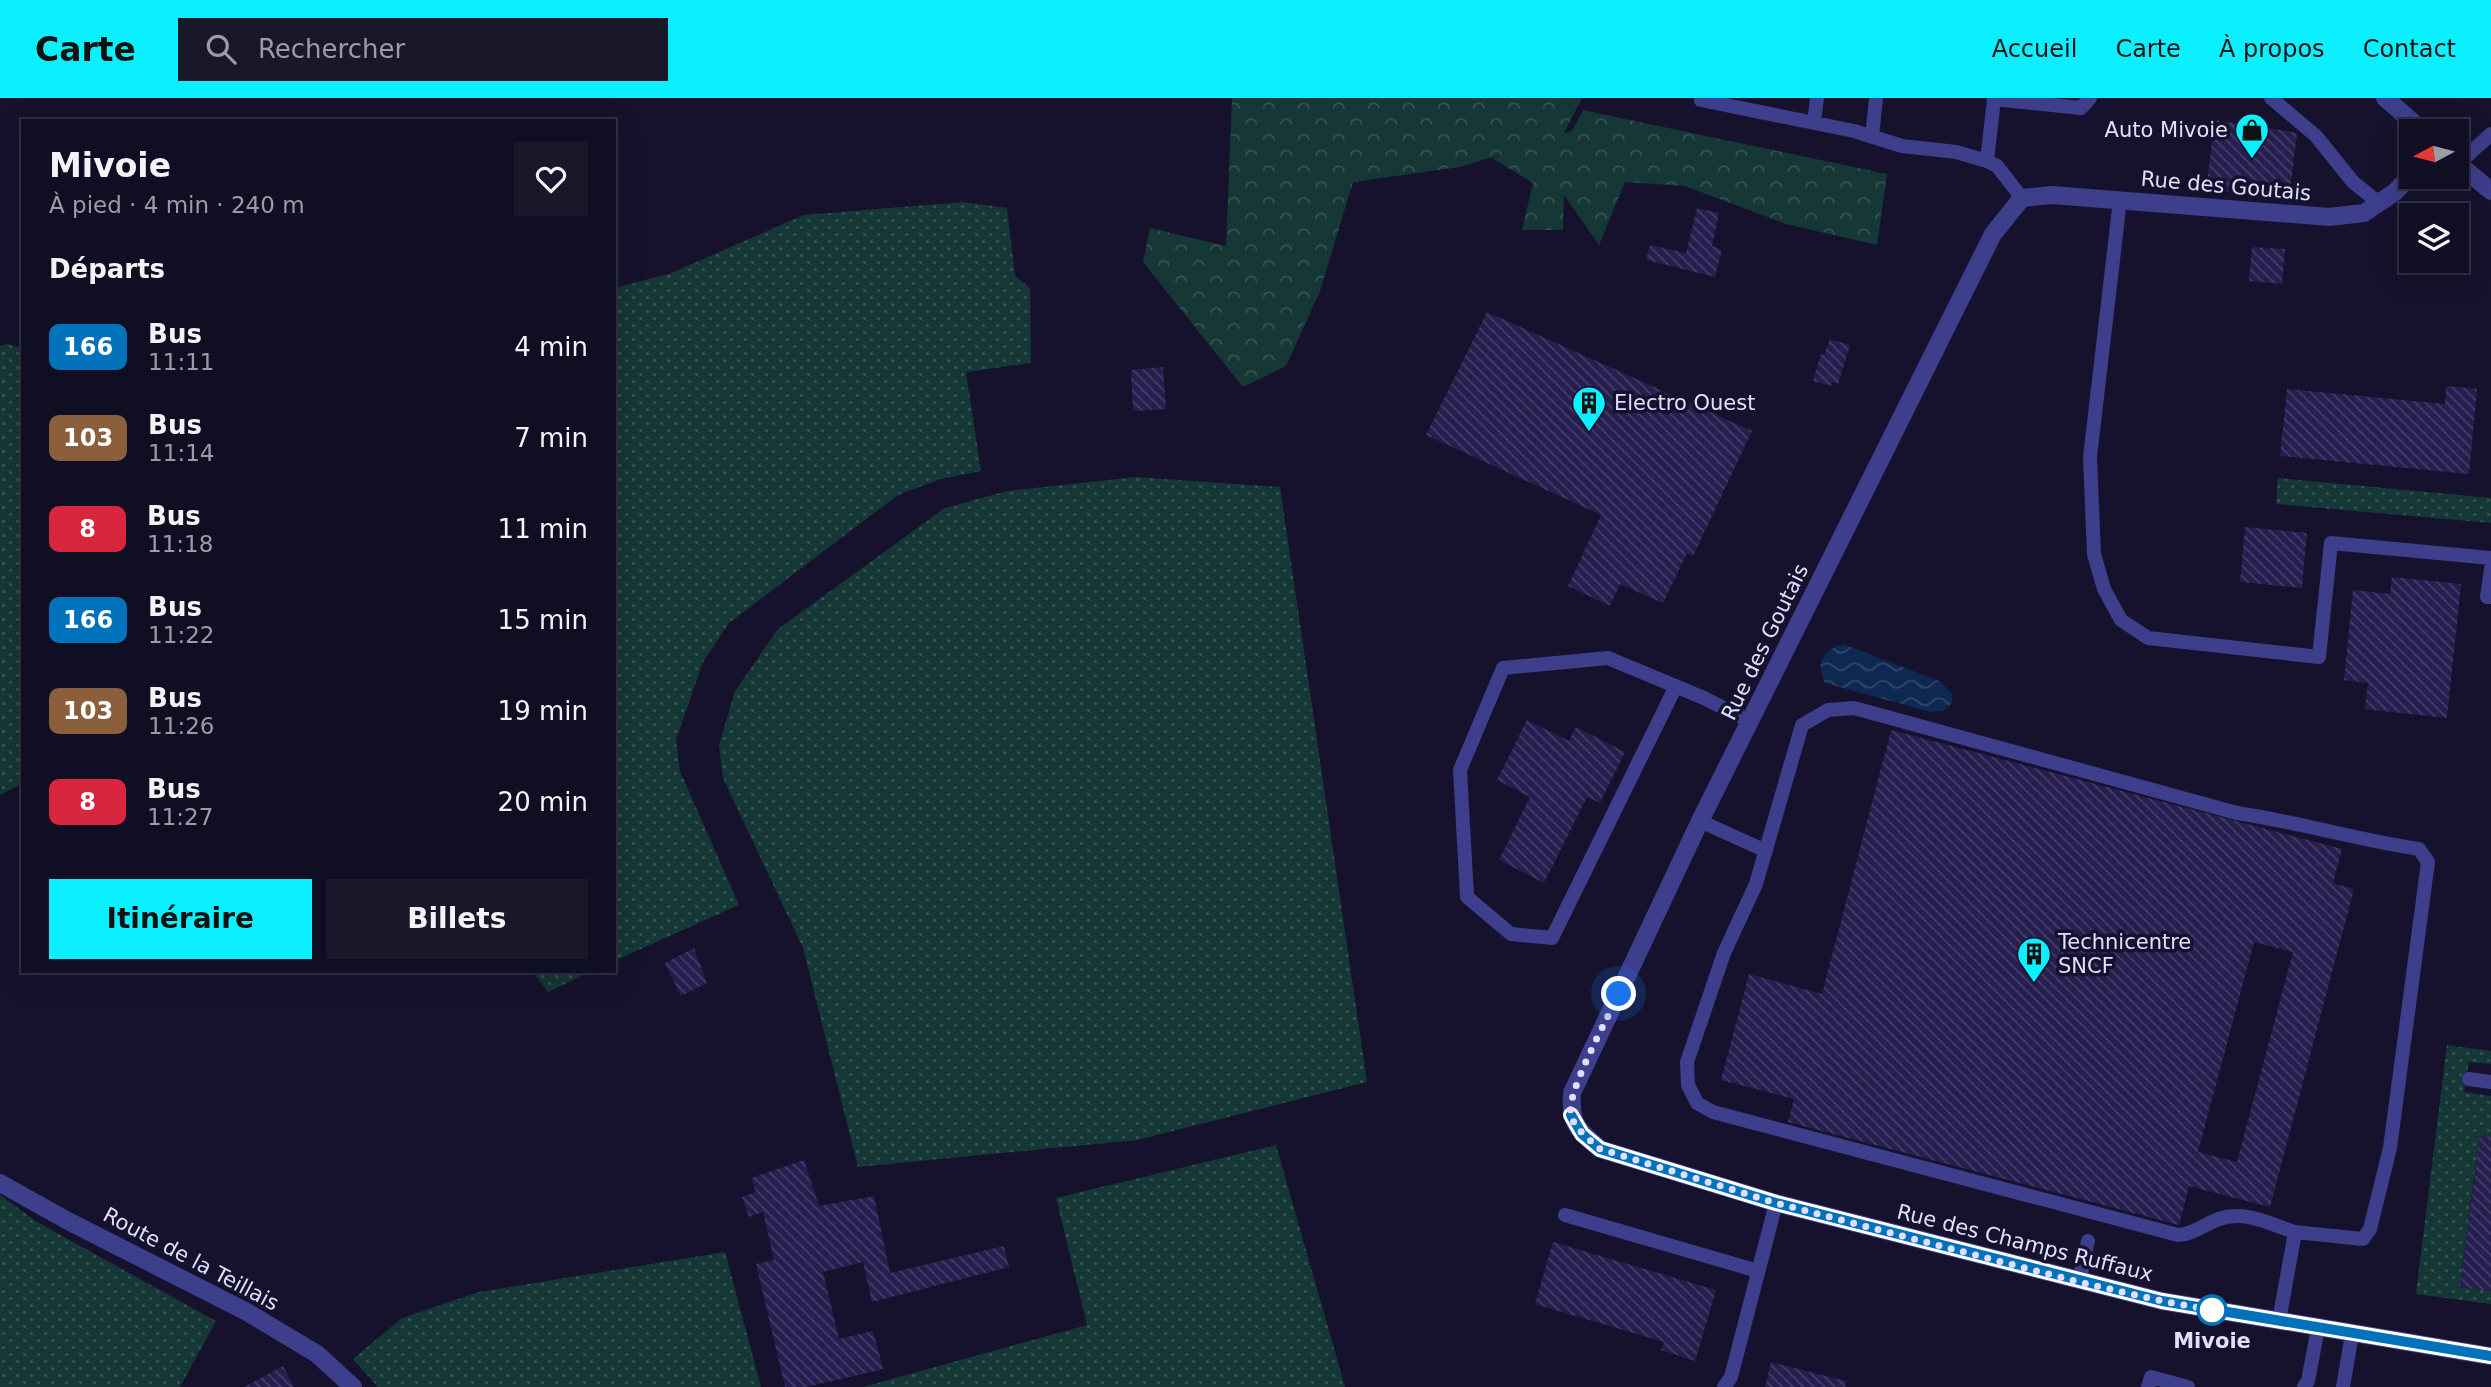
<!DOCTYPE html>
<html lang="fr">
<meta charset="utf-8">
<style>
:root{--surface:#100e22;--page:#19172a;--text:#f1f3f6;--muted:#9c9ca5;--line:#302e40;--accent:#0bf0fe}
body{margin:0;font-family:"DejaVu Sans",sans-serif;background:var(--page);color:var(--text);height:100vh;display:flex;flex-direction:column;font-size:26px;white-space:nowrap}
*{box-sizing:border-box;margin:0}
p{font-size:23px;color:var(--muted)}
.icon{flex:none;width:38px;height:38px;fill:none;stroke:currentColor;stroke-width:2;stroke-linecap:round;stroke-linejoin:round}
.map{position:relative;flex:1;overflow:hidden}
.sheet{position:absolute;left:21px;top:21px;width:595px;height:854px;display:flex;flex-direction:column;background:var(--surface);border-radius:0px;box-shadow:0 7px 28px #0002,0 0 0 2px var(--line)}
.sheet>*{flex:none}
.badge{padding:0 14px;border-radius:10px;font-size:24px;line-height:46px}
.needle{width:46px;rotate:263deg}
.buttons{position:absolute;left:2399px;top:21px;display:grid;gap:14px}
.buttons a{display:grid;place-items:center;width:70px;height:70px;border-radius:0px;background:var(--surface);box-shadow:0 7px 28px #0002,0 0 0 2px var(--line);font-size:35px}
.you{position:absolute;width:35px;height:35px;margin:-18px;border:5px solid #fff;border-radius:50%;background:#1a73e8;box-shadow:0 0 0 10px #1a73e833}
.map>.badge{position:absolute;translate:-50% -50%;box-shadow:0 0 0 4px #fff}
h2{padding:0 28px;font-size:26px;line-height:63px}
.round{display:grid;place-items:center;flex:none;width:74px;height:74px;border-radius:0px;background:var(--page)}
.headline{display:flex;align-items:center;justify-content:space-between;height:119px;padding:0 28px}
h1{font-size:33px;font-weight:800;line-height:52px}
.action{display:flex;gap:14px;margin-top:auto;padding:14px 28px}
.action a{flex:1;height:80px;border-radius:0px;background:var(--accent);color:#111;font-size:28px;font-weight:800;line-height:80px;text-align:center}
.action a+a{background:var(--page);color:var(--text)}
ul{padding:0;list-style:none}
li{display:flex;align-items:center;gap:21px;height:91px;padding:0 28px}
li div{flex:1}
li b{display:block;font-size:26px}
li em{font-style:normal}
li .badge{min-width:77px;font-weight:700;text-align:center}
header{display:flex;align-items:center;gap:42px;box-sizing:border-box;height:98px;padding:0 35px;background:var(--accent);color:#111}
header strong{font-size:33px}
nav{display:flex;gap:38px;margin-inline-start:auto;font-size:24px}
.search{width:490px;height:63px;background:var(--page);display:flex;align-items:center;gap:18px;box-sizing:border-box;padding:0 24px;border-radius:0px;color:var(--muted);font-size:26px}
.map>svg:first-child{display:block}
.grass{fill:url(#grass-dots)}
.forest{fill:url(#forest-crowns)}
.water{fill:url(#water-waves)}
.building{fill:url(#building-back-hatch);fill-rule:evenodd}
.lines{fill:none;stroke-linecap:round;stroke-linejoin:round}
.service{stroke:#3d3e8c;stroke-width:14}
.minor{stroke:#3d3e8c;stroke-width:18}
.line-casing{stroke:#fff;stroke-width:16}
.line{stroke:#0072bc;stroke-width:10}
.walk{stroke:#e1deff;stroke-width:7;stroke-dasharray:0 12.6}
.stop-dot{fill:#fff;stroke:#0072bc;stroke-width:3.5}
.labels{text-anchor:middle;stroke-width:7;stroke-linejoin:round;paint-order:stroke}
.poi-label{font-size:21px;fill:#e1deff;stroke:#16122d;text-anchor:start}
.street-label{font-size:21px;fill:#e1deff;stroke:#16122d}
.stop-label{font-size:21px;font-weight:bold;fill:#e1deff;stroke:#16122d}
</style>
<header>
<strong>Carte</strong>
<div class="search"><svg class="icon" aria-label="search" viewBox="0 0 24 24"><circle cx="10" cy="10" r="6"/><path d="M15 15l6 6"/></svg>Rechercher</div>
<nav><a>Accueil</a><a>Carte</a><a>À propos</a><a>Contact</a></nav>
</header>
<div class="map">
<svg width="2491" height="1289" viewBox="0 0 2491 1289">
<defs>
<pattern id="grass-dots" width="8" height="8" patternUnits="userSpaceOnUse" patternTransform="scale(1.75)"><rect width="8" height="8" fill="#153735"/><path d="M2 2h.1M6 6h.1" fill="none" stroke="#375453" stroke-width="1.8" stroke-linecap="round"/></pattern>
<pattern id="forest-crowns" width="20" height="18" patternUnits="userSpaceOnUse" patternTransform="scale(1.75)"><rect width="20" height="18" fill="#153735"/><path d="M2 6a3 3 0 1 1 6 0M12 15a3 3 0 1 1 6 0" fill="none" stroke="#375453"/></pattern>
<pattern id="water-waves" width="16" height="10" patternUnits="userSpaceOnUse" patternTransform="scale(1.75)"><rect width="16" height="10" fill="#0e2951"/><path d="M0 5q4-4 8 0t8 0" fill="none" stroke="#31486b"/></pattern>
<pattern id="building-back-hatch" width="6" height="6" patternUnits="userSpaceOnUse" patternTransform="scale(1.75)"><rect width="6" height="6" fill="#261e4e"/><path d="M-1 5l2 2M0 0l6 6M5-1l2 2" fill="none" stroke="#453e69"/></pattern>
</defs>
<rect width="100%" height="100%" fill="#16122d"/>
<!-- grass -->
<path class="grass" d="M963,104l44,6 8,68 15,12 1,75 -65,9 15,99 -40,8 -43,16 -169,128 -26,39 -27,78 4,31 59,134 -125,56v-673l55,-14 135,-59z
M6,246l17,4v435l-23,12v-449z
M1136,379l144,10 87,595 -230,58 -279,27 -55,-219 -80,-170 -4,-33 16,-54 43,-62 167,-121 62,-17z
M2278,380l213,20v25l-215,-19z
M532,873h60l-44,21z
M2447,947l44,6v13l-22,-2 -5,30 27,4v68l-15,-2 -16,125 31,4v13l-75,-10z
M1276,1047l69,242h-482l224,-62 -31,-127z
M0,1097l37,27 179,99 -36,66h-180z
M725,1154l36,135h-383l-25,-28 49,-41 77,-26z"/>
<!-- forest -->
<path class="forest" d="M1232,0h350l-18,35 8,-2 11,-21 304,64 -10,71 -91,-21 -101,-38 -60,-4 -26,63 -35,-50 -1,35h-41l11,-47 -41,-25 16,-6 -48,15 -107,15 -33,109 -34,75 -43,21 -100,-125 7,-34 76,18z"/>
<!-- water -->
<path class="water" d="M1843,546l96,37 13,12v10l-9,8 -12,1 -106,-29c-10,-20 -2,-33 18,-39z"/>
<!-- building -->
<path class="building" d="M2215,22l82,13 -8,67 -83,-11z
M1697,110l22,5 -7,33 10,4 -7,27 -69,-17 4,-15 36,8z
M2252,149l33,2 -3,35 -33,-3z
M1487,214l265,119 -59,125 -6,-3 -24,50 -43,-19 -10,22 -42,-20 33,-71 -175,-80z
M1830,241l20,6 -12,39 -6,-2 -1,4 -18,-5 8,-27 3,1z
M1163,269l3,42 -33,2 -2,-41z
M2446,288l31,3 -8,85 -189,-18 7,-67 158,15z
M2245,429l62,6 -5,55 -62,-6z
M2392,479l69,7 -14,134 -82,-9 3,-26 -24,-3 9,-90 37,4z
M1527,622l42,21 7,-14 49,25 -25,51 -13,-6 -43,86 -45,-23 31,-63 -33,-17z
M1891,632l451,119 -9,34 21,6 -84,318 -81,-21 -10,39 -391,-103 6,-23 -73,-19 28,-106 73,20zM2254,844l39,10 -56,210 -39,-10z
M694,850l13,35 -26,13 -16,-33z
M2480,1038l11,1v154l-31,-4z
M804,1062l15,46 55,-10 16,77 114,-27 5,21 -137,35 -9,-40 -40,10 16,67 34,-8 10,38 -76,18h-22l-29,-123 18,-4 -11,-48 -14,5 -7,-20 14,-5 -5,-14z
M1553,1144l163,48 -21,71 -34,-11 3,-8 -129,-38z
M1771,1264l75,19 -1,6h-80z
M283,1268l11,21h-50z"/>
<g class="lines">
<!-- service -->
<path class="service" d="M1701,0v2l153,31 48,15 54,6 31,9
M2271,0l45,38 37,46 26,21
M1814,25l3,-25
M1872,39l4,-39
M2458,66l33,-30
M2022,100l-25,-32 -10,-5 7,-62 87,9 9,-10
M2120,102l-30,257 4,97 10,35 17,31 27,18 171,19 12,-114 160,15
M2491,471l-4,28h4
M1676,588l-124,252 -41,-4 -44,-37 -7,-127 43,-102 105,-10 96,40 47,24
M1700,723l66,30
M2469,981l22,3
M1565,1117l193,56
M2079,1184l9,-41
M2279,1223l16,-89 68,7 7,-10 20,-81 38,-286 -9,-13c-61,-9 -121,-27 -182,-36l-383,-105 -26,2 -26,15 -46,159 -32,69 -37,109 1,23 9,18 16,9 465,123c17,-1 26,-11 41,-16 26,-9 51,5 76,13
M1724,1289l7,-10 45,-174
M2148,1289l3,-10 37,10
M2304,1289l4,-6 10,-53
M2343,1289l9,-53"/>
<!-- minor -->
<path class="minor" d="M2385,0l38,33
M2457,65l34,28
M2412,76l-17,18 -31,21 -35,4 -277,-22 -30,3 -29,36 -293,587 -128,272c-2,31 5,36 28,56l176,54 386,98 329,55
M0,1085l68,38 179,91 70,42 36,33"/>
</g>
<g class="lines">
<!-- line casing -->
<g class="line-casing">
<path id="line" d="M1571,1017l11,19 18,15 176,54 386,98 329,55"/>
</g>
<!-- line -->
<use href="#line" class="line"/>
<!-- walk -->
<path class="walk" d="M1619,896c-11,24 -54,100 -48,122 5,14 19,24 29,33l176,54 303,79 83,19 50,9"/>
</g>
<!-- icons -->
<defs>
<g id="shop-pin" transform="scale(1.75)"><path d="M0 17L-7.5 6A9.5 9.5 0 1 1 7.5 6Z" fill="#0bf0fe" stroke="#16122d"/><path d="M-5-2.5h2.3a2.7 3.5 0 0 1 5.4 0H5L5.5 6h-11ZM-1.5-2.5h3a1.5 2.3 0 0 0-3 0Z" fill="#111"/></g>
<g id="building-pin" transform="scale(1.75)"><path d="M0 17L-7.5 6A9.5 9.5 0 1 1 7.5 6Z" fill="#0bf0fe" stroke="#16122d"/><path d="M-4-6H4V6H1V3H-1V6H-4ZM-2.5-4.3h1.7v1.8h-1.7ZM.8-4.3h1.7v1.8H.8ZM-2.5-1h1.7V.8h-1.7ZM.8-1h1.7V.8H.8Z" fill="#111"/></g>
</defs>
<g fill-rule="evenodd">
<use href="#shop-pin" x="2252" y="32"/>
<use href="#building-pin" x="1589" y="305"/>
<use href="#building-pin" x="2034" y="856"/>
</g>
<!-- markers -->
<circle class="stop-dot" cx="2212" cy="1212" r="14"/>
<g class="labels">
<!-- poi labels -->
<g class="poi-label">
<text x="2228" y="39" text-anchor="end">Auto Mivoie</text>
<text x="1614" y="312">Electro Ouest</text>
<text x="2058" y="851">Technicentre<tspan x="2058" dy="24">SNCF</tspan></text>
</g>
<!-- street labels -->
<g class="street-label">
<text transform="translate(2226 88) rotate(5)" y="7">Rue des Goutais</text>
<text transform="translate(1765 544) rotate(-64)" y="7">Rue des Goutais</text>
<text transform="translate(2025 1145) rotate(14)" y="7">Rue des Champs Ruffaux</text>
<text transform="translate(191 1161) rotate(28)" y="7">Route de la Teillais</text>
</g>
<!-- stop labels -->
<g class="stop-label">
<text x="2212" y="1250">Mivoie</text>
</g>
</g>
</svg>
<div class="buttons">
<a><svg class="needle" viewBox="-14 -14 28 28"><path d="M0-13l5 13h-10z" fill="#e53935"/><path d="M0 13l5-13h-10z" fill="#9c9ca5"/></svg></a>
<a><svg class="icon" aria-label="layers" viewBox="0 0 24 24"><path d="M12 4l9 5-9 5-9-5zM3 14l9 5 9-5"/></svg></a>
</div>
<div class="you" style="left:1619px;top:896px"></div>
<section class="sheet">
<div class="headline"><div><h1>Mivoie</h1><p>À pied · 4 min · 240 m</p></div><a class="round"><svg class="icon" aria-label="heart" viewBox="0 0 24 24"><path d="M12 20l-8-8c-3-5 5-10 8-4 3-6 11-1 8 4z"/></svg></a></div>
<h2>Départs</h2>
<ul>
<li><span class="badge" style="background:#0072bc;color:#fff">166</span><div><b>Bus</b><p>11:11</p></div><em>4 min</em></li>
<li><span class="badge" style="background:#8b5e3c;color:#fff">103</span><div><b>Bus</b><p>11:14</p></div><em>7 min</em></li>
<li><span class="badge" style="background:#d7263d;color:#fff">8</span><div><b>Bus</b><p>11:18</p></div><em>11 min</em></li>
<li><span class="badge" style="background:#0072bc;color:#fff">166</span><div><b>Bus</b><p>11:22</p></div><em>15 min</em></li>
<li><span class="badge" style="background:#8b5e3c;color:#fff">103</span><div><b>Bus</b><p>11:26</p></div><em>19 min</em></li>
<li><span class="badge" style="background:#d7263d;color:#fff">8</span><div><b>Bus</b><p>11:27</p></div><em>20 min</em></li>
</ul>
<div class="action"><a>Itinéraire</a><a>Billets</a></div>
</section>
</div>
